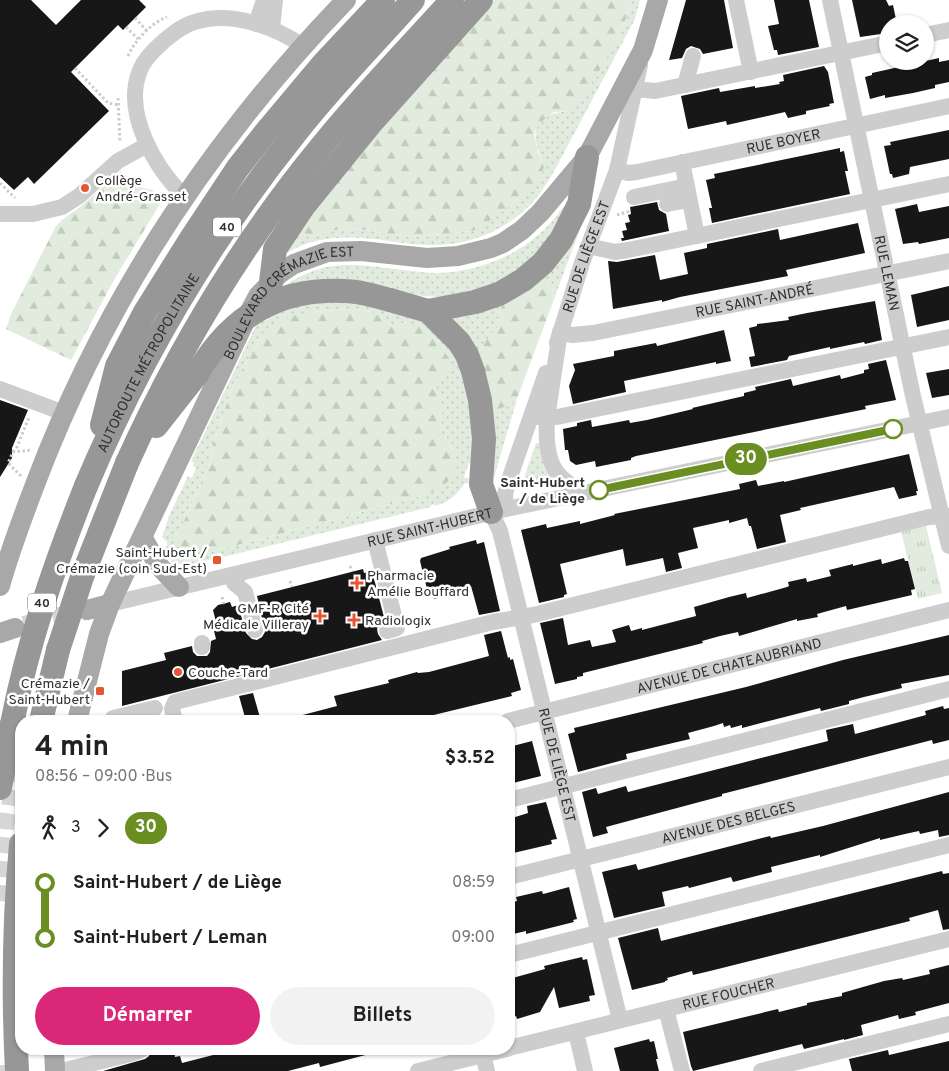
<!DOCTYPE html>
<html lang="fr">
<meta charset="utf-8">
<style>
:root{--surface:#fff;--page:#f2f2f2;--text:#202124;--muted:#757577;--accent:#db2777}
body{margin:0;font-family:Overpass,sans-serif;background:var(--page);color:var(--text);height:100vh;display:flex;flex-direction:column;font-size:19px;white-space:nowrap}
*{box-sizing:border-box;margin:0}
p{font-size:16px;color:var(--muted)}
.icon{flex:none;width:28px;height:28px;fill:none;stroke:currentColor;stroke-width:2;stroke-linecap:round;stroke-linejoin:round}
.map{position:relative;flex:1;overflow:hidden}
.drawer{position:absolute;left:15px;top:715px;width:500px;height:340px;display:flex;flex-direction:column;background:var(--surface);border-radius:20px;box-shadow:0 1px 4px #0004}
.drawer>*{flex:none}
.badge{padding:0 10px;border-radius:16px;font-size:18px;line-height:32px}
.tools{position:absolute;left:879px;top:15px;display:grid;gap:10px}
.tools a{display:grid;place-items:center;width:55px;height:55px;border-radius:50%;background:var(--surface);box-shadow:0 1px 4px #0004;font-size:25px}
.map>.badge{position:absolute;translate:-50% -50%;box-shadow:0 0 0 2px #fff}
.legs{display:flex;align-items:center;gap:8px;height:55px;padding:0 20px;font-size:16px}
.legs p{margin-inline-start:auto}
.head{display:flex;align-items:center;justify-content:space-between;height:85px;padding:0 20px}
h1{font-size:28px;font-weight:700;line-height:38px}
.cta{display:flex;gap:10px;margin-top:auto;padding:10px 20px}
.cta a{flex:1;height:58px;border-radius:30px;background:var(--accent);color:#fff;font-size:20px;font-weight:700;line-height:58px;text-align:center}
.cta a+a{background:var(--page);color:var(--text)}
ul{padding:0 20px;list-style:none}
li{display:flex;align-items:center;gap:18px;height:55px;font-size:19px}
li i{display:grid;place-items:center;width:8px;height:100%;margin:0 6px;background:currentColor}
li i::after{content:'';width:12px;height:12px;margin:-6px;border:4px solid;border-radius:50%;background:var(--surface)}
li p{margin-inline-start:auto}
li:first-child i{background:linear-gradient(#0000 50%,currentColor 0)}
li:last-child i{background:linear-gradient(currentColor 50%,#0000 0)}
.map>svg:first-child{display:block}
.grass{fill:url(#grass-dots);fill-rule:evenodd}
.forest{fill:url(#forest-firs)}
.park{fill:url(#park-tufts)}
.building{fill:#171717}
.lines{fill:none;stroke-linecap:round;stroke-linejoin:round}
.minor-tunnel{stroke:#d6d6d6;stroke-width:16;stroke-dasharray:16 8;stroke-linecap:butt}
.major-tunnel{stroke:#d6d6d6;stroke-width:20;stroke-dasharray:20 10;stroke-linecap:butt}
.path{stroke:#cdcdcd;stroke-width:3;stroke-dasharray:2.5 2.5;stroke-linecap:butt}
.minor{stroke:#cdcdcd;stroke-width:16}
.major{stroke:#a8a8a8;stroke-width:20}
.highway{stroke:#979797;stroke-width:24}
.highway-bridge{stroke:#979797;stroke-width:24}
.line-1-casing{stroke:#fff;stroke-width:11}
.line-1{stroke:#6b8e23;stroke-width:8}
.poi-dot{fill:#e35735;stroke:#fff;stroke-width:2}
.stop-1-dot{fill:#fff;stroke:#6b8e23;stroke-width:2.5}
.labels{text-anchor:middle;stroke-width:5;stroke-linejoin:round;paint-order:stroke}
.shield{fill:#fff;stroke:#6e6e6e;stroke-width:1}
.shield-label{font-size:12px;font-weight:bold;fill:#303030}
.street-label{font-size:14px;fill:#303030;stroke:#fff}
.poi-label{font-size:14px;fill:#303030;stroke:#fff;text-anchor:start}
.stop-label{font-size:14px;font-weight:bold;fill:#303030;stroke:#fff;text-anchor:end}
</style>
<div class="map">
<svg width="949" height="1071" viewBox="0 0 949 1071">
<defs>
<pattern id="grass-dots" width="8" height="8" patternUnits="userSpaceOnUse" patternTransform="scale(1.25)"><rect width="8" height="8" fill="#e2ecde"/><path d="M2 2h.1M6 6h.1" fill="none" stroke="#c2cbbf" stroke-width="1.8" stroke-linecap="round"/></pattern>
<pattern id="forest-firs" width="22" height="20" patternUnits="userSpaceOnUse" patternTransform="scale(1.25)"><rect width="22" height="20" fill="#e2ecde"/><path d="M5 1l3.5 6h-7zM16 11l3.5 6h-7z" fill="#c2cbbf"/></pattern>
<pattern id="park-tufts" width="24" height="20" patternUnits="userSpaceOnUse" patternTransform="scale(1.25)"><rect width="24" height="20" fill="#e2ecde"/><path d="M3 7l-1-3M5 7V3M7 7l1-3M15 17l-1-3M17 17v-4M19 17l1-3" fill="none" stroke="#c2cbbf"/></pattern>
</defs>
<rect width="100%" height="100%" fill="#fff"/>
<!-- grass -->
<path class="grass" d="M632,0h8l-5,19 -78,147c-8,13 -15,27 -26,38 -27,28 -64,42 -103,41 -15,0 -30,-3 -45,-5 -34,-4 -66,-5 -96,13l9,-22 15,6 17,-6 24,-3 60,9 61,-6 41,-28 30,-39c-14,-30 -14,-49 24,-53l52,-75z
M563,207l4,2 -26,45 -43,31 -57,12 -19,-1 -42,-8 -103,4c44,-35 74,-28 126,-22 11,1 23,3 34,3 49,-1 99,-25 126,-66z
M583,221l-30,81v-12l-14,-11z
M361,301l58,19 15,10 20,23 16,39 4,72 -5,-1 -5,14 5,2 -1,5 -3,-1c-8,12 -17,20 -31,23v-2l-3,1v2l-208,50 -2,-4 -9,2 1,4c-17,4 -42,13 -51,-9l5,-5v-3l-5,-5 7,-21 19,-40 4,2 4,-10 -3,-2 1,-4 -3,-1 67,-140 4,-2 2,2 5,-2 -2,-4 37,-13zM350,309c9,0 18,1 25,5 7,3 10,9 17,13l14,-5 42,50 -11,13v9l6,15 -2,10 3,13 14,31 -33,32 -221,59 -28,-18 5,-8 29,-66 3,-18 19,-56 30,-53 48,-23z
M503,303l-4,12 -1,12c-14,18 -18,17 -15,42l-31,-48 1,-5z
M517,399l-24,82 -4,-75 21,-1z
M536,443h4l4,22 7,13 -29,6z"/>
<!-- forest -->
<path class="forest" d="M494,0h138l-12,36 -40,67 -12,8 -14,1 -16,12 -4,10 4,18 6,12 -2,12 -11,15 -36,26 -22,14 -61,6 -60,-9 -24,3 -17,6 -15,-6 57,-71z
M121,171l19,16 12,3 11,9 -49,81 -43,80 -65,-31 5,-15 45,-88 7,-7 17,-12z
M539,279c14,-1 14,11 14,23l-36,97 -7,6 -15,5 -6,-4c-3,-16 -13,-50 -4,-64 3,-5 9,-10 13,-15l1,-12 4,-12z
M350,309c9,0 18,1 25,5 7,3 10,9 17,13 5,-2 11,-5 15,-4 20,2 35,24 44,39l-2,10 -12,13v9l6,15 -2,10 3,13 14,31c-5,19 -16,24 -33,32l-221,59c-15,2 -25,-2 -28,-18l5,-8 29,-66 3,-18 19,-56 30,-53 8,-9 14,-8 26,-6z"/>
<!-- park -->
<path class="park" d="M926,526l16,67 -24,6 -17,-67z"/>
<!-- building -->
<path class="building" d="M0,0h31l25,25 25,-25h58l7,7 -23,23 -5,-5 -47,47 38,39 -75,73 -6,-7 -14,13 -14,-13z
M686,0h38l9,48 -30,6 -3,-5 -9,-3 -5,3 -4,9 -13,2z
M774,0h35l10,47 -41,8 -1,-5h-3l-6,-24 11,-2z
M852,0h34l3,6 4,-1 4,19h-9v9l-28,4z
M939,58v4l10,-2v22l-14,3v3l-22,5 -28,5v-3l-15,4 -5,-22 7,-2v-2z
M824,66l4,6 6,31 -5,1 1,2 -24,5v3l-18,4 -3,-6 -58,13 -1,-4 -38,8 -7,-33 38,-8 1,4 35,-6v2l25,-4 -1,-2 5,-1 -1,-6z
M949,130v29l-39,8 -1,7 -16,4 -1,-4h-2l-6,-28 7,-1 -1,-3z
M840,148v4l4,-1 4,20h-3l5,23 -138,29 -3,-15h3l-6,-28 9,-2 -1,-4z
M657,202l2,8 7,4 3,17 -47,10 -1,-3h3l-2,-7 5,-1 -2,-7 5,-1 -2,-7 3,-1 -1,-7z
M917,204l2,8 30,-6v32l-30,6 -1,-2 -15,2 -8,-35z
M858,223l7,30 -79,17 2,6 -108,21 -18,5v-2l-49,9 -5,-48 9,1 38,-7 5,25 28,-6 -4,-21 23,-5v-4l71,-15 2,11z
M949,286v34l-32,7 -6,-32z
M875,301l7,39 -17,4 -1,-2 -34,7v-2l-41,9 -2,4 -36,7 -2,-10 6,-1 -6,-28 8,-2v-2l32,-4 -1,-3 19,-4z
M724,330l7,31 -15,3v-2l-92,19 2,11 -53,12 -4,-18 6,-16 -2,-6 41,-8v-5l42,-8 1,3z
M886,360l10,40 -31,6 1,3 -210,43 -20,4 -5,2v2l-35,7 -1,-6 -19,4 -6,-4 -2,-11h-3l-2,-21 14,-3v-3l14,-3 1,7 37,-7 1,3 17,-3 46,-11 -1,-1 52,-12v-3l12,-3 -1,-3 36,-8 2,7 47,-11 1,4 23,-6v-3l5,-1 -1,-5z
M949,369v26l-17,3 -6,-25z
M0,400l28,10 -16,38v10l-12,19z
M909,454l9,37h-2l1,4 -18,4 -5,-12 -94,21 1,2 -21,5 6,27 -29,7 -6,-23h-2l-2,-8 -18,5v-3l-36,8 5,20 -20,5 4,15 -16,4 -3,-14 -37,8 -3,-17 -63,15 7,30 -3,1v2l-25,6 -18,-73 25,-6 1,4 33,-7v3l35,-9 -1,-1 126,-25 -1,-5 17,-4 2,6 26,-5v1z
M476,540l1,4 7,-2 16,69 -21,4 -8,-29 -25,7 1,3 -13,3 -1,-3 -4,1 -9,-36 1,-3 29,-9 -1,-2z
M904,558l1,3h3l7,28 -4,1 1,5 -65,15 -1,-4 -29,8 1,3 -21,4v-2l-58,17 -1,-4 -18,4 -18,5 1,2 -120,30v3l-6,1v2l-22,5 -15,-61 23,-5 5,27 22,-5 2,7 24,-5 -4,-12 17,-5 2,6 11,-3v2l54,-14 -2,-9 35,-10 17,-4 1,5 40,-11 2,-1 -1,-4 18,-4 1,4 24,-6 -2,-6 24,-6v2l28,-7 1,5z
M363,569l1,4 8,-2 13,50 -5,3 -3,5 1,5 4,6 -260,66v-35l44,-11 -2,-7 28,-7 1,6 4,4h10l3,-4 1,-11 5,-2 -2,-8 4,-1 -5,-20 5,-5 12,-3 2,5 6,-2 8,28 6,6 5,1 5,-3 3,-5 -8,-36z
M501,631l7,27 2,-1v3l3,-1 8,31 -10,3 1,3 -103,25h-113l-1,-4 42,-11 -3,-10 55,-13 -1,-3 29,-8 1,1 11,-1 60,-16 -5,-21z
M949,635v40l-48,9 1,4 -38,9 -15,4v3l-28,7 -1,-3 -78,20v-3l-11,3 -1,-3 -6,2 -1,-4 -9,3 -26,7 2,6 -64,15 1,5 -49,13 -10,-38 7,-2 -1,-4 172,-41 97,-27z
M253,693l8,28h-15l-7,-25z
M943,706l1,3 5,-1v32l-16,4 -1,-4 -210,54v2l-116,31 2,6 -15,4 -11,-45 14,-4 2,6 28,-8 2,6 200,-51 -2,-11 27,-6 2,10 71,-19 -1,-4z
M532,741l9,35 -32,8v-37z
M949,792v43l-10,2 -1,-7 -18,4 -1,-3 -14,3 -25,6v-2l-60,19v-2l-49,12 1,5 -39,10 -2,-5 -42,11 -1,-2 -26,6 3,14 -51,12 -12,-46 34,-8 2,6 132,-34 1,2 52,-12z
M546,802l11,37 -6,1 1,4 -43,10v-35l19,-6 -1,-7z
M942,871l1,3 6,-1v56l-6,1 -5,-20 -29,8 1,3 -200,50 -17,4 -1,-4 -25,7 1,2 -3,1v1l-33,8 -14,-52 40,-10 3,13z
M569,887l8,32 -4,1 1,2 -48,12v-3l-17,4v-32l8,-2 -1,-4 26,-6 1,3 4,-1z
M582,957l1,3 4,-1 8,36 -6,1 1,5 -31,7 -5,-21 -14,25 -23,7 -1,-3 -7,2v-39l36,-10 -1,-3z
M949,965v38l-34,9 1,3 -17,4 -1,-4 -37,10 2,10 -19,5v-1l-40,10 -2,-5 -109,27 -2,-5 -8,-34 95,-23 1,3 28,-7v-2l35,-7v-3l42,-12 18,-3 1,2 27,-6 -1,-4z
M649,1039l1,3 4,-1 4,18h-2l3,12h-39l-6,-23z
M949,1041v30h-97l-3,-12 39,-9 1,5z
M83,1049h27l-26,6z
M151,1049h23l1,8 5,-1 2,7 39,-10 -1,-2 7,-2h145l1,4 -53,14 -1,-4 -31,8h-185l42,-12 4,-3z"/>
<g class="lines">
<!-- minor-tunnel -->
<path class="minor-tunnel" d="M0,901l6,-73 8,-56
M0,1065v6"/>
<!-- major-tunnel -->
<path class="major-tunnel" d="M24,626l59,-15"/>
<!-- path -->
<path class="path" d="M135,18l12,13
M126,27l12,12
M128,56c7,-16 23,-33 39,-39
M75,68l33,35 10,2
M118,98l2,44
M0,183l15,15
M617,215l13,-4
M13,452l4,-5 12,-30
M21,476l-13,-13 5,-11 18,-2
M350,566l2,5
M290,581l2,6
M222,597l2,7"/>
<!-- minor -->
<g class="minor">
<path d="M736,0l15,72"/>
<path id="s1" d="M830,0l83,396 36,150"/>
<path d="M256,24l8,-24"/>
<path d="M272,29l3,-29"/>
<path d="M925,35l24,-5"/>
<path d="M685,85l8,-29"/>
<path d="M635,89l20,2 233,-48"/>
<path d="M682,162l15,74"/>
<path id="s2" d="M617,170l11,3 9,-1 312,-66"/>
<path d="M184,196c-29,-28 -60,-82 -45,-123 4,-13 16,-24 26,-33 10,-8 20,-16 33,-19 34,-10 77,6 105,25"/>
<path d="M634,197l53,-11"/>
<path d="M667,204l22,-4"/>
<path d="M0,214h33l29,-7 17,-11 39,-35 29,-16"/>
<path d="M588,246l27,6 13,-2 321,-66"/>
<path id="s3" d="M557,343l25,-80 35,-93 23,-105"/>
<path d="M0,389l64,24"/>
<path d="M536,417h21l392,-80"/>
<path id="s4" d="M583,493c-7,-5 -16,-10 -22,-16 -15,-14 -15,-40 -14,-59l13,-86 12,3 21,-2 356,-72"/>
<path d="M506,509l-1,-15 5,-17 36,-104"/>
<path id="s5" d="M491,512l9,19 120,489"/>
<path d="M375,540l22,88 -10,3"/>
<path d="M240,573l-6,10 11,9 10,38"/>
<path id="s6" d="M110,604l396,-95 443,-92"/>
<path d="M202,643v4"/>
<path d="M113,718l42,-10"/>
<path d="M175,721l-3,-12 3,-7 4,-1 314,-79 40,-7 376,-93 20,-5 20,-1"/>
<path id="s7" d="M508,721l441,-111"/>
<path d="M509,800l440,-111"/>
<path id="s8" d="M509,877l440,-110"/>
<path d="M509,955l440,-110"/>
<path d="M666,1009l16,62"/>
<path d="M576,1032l9,39"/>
<path id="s9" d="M509,1048l440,-109"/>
<path d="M483,1055l4,16"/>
<path d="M61,1071l70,-17 10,-4"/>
<path d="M418,1071l89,-22"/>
<path d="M761,1071l188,-47"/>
</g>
<!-- major -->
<g class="major">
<path d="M143,538l15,27 21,22"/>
<path d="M0,586c10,-36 23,-70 36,-104 69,-182 175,-342 310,-482"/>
<path d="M87,610l23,-6"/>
<path d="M0,633l15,-5"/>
<path id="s10" d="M77,721l22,-87 11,-30 139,-291 9,-17 21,-22 15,-10 33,-12 34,-1 66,7 31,-2 33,-8 12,-5 19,-13 18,-17 47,-56 56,-107 15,-50"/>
<path d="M54,1049l1,22"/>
</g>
<!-- highway -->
<g class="highway">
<path d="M271,282l4,-33 28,-42 69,-85 109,-122"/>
<path d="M390,300l38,11 31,31 8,13 6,16 7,29 4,39 -3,45 10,28"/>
<path d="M428,311l47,-9 24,-8 24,-14 20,-17 18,-23 18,-36 8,-47"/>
<path d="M102,425l15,-59 28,-54 47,-75 45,-68 29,-37 57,-68 60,-64"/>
<path d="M156,426l41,-52"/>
<path d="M127,463c51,-113 115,-220 194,-316 41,-51 87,-98 131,-147"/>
<path id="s11" d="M86,486c54,-128 125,-248 212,-356 36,-46 77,-87 115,-130"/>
<path d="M41,721l17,-71"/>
<path d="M0,788l12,-64"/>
<path d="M17,1071c-4,-76 -3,-151 4,-227"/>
</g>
<!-- highway-bridge -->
<path class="highway-bridge" d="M197,374c33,-57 81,-87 148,-83 15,0 30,5 45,9
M58,650l24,-73 45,-114
M12,724c16,-83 43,-160 74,-238"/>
</g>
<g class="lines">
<!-- line-1 casing -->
<g class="line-1-casing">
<path id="line-1" d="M599,490l294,-61"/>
</g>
<!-- line-1 -->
<use href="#line-1" class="line-1"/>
</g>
<!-- markers -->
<g class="poi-dot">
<circle cx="85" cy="188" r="5"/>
<rect x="212" y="555" width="10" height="10" rx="2.5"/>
<path d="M354.5 575.5h5v5h5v5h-5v5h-5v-5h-5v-5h5z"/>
<path d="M317.5 608.5h5v5h5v5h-5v5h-5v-5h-5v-5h5z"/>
<path d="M351.5 612.5h5v5h5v5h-5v5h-5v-5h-5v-5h5z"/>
<circle cx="178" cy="672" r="5"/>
<rect x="95" y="686" width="10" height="10" rx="2.5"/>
</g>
<g class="stop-1-dot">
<circle cx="893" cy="429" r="9"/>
<circle cx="599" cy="490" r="9"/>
</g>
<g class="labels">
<!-- shield labels -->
<g class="shield">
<rect x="213" y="217.5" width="28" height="19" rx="4"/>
<rect x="28" y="593.5" width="28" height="19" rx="4"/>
</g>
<g class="shield-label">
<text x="227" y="231">40</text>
<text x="42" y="607">40</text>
</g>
<!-- street labels -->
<g class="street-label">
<text dy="5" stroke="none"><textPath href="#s2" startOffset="170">RUE BOYER</textPath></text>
<text dy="5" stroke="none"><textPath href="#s3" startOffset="91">RUE DE LIÈGE EST</textPath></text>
<text dy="5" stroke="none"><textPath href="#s1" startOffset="279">RUE LEMAN</textPath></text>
<text dy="5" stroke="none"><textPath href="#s4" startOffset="375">RUE SAINT-ANDRÉ</textPath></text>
<text dy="5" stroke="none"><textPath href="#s10" startOffset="484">BOULEVARD CRÉMAZIE EST</textPath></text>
<text dy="5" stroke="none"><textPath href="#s11" startOffset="138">AUTOROUTE MÉTROPOLITAINE</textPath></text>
<text dy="5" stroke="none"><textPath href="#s6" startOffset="329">RUE SAINT-HUBERT</textPath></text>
<text dy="5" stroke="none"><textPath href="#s7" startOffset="228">AVENUE DE CHATEAUBRIAND</textPath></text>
<text dy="5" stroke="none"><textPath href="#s5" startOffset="262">RUE DE LIÈGE EST</textPath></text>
<text dy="5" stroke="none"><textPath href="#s8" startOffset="226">AVENUE DES BELGES</textPath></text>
<text dy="5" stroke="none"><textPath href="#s9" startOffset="226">RUE FOUCHER</textPath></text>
</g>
<!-- poi labels -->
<g class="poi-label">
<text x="95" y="185">Collège<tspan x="95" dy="16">André-Grasset</tspan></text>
<text x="207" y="557" text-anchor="end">Saint-Hubert /<tspan x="207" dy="16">Crémazie (coin Sud-Est)</tspan></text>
<text x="367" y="580">Pharmacie<tspan x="367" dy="16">Amélie Bouffard</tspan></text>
<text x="309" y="613" text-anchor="end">GMF-R Cité<tspan x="309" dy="16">Médicale Villeray</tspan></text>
<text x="365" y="625">Radiologix</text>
<text x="188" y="677">Couche-Tard</text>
<text x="90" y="688" text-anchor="end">Crémazie /<tspan x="90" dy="16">Saint-Hubert</tspan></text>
</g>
<!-- stop labels -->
<g class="stop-label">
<text x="585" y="487">Saint-Hubert<tspan x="585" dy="16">/ de Liège</tspan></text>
</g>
</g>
</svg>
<div class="tools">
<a><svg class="icon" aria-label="layers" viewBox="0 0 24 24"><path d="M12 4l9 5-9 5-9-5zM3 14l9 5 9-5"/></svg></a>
</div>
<b class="badge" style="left:746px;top:459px;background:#6b8e23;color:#fff">30</b>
<section class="drawer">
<div class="head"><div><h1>4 min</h1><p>08:56 – 09:00 · Bus</p></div><b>$3.52</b></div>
<div class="legs"><svg class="icon" aria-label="walk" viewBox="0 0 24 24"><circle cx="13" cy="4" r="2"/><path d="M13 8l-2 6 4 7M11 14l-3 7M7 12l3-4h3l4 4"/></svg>3<svg class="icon" aria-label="forward" viewBox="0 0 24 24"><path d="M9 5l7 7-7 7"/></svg><b class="badge" style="background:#6b8e23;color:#fff">30</b></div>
<ul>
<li><i style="color:#6b8e23"></i><b>Saint-Hubert / de Liège</b><p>08:59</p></li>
<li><i style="color:#6b8e23"></i><b>Saint-Hubert / Leman</b><p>09:00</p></li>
</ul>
<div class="cta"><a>Démarrer</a><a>Billets</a></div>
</section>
</div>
